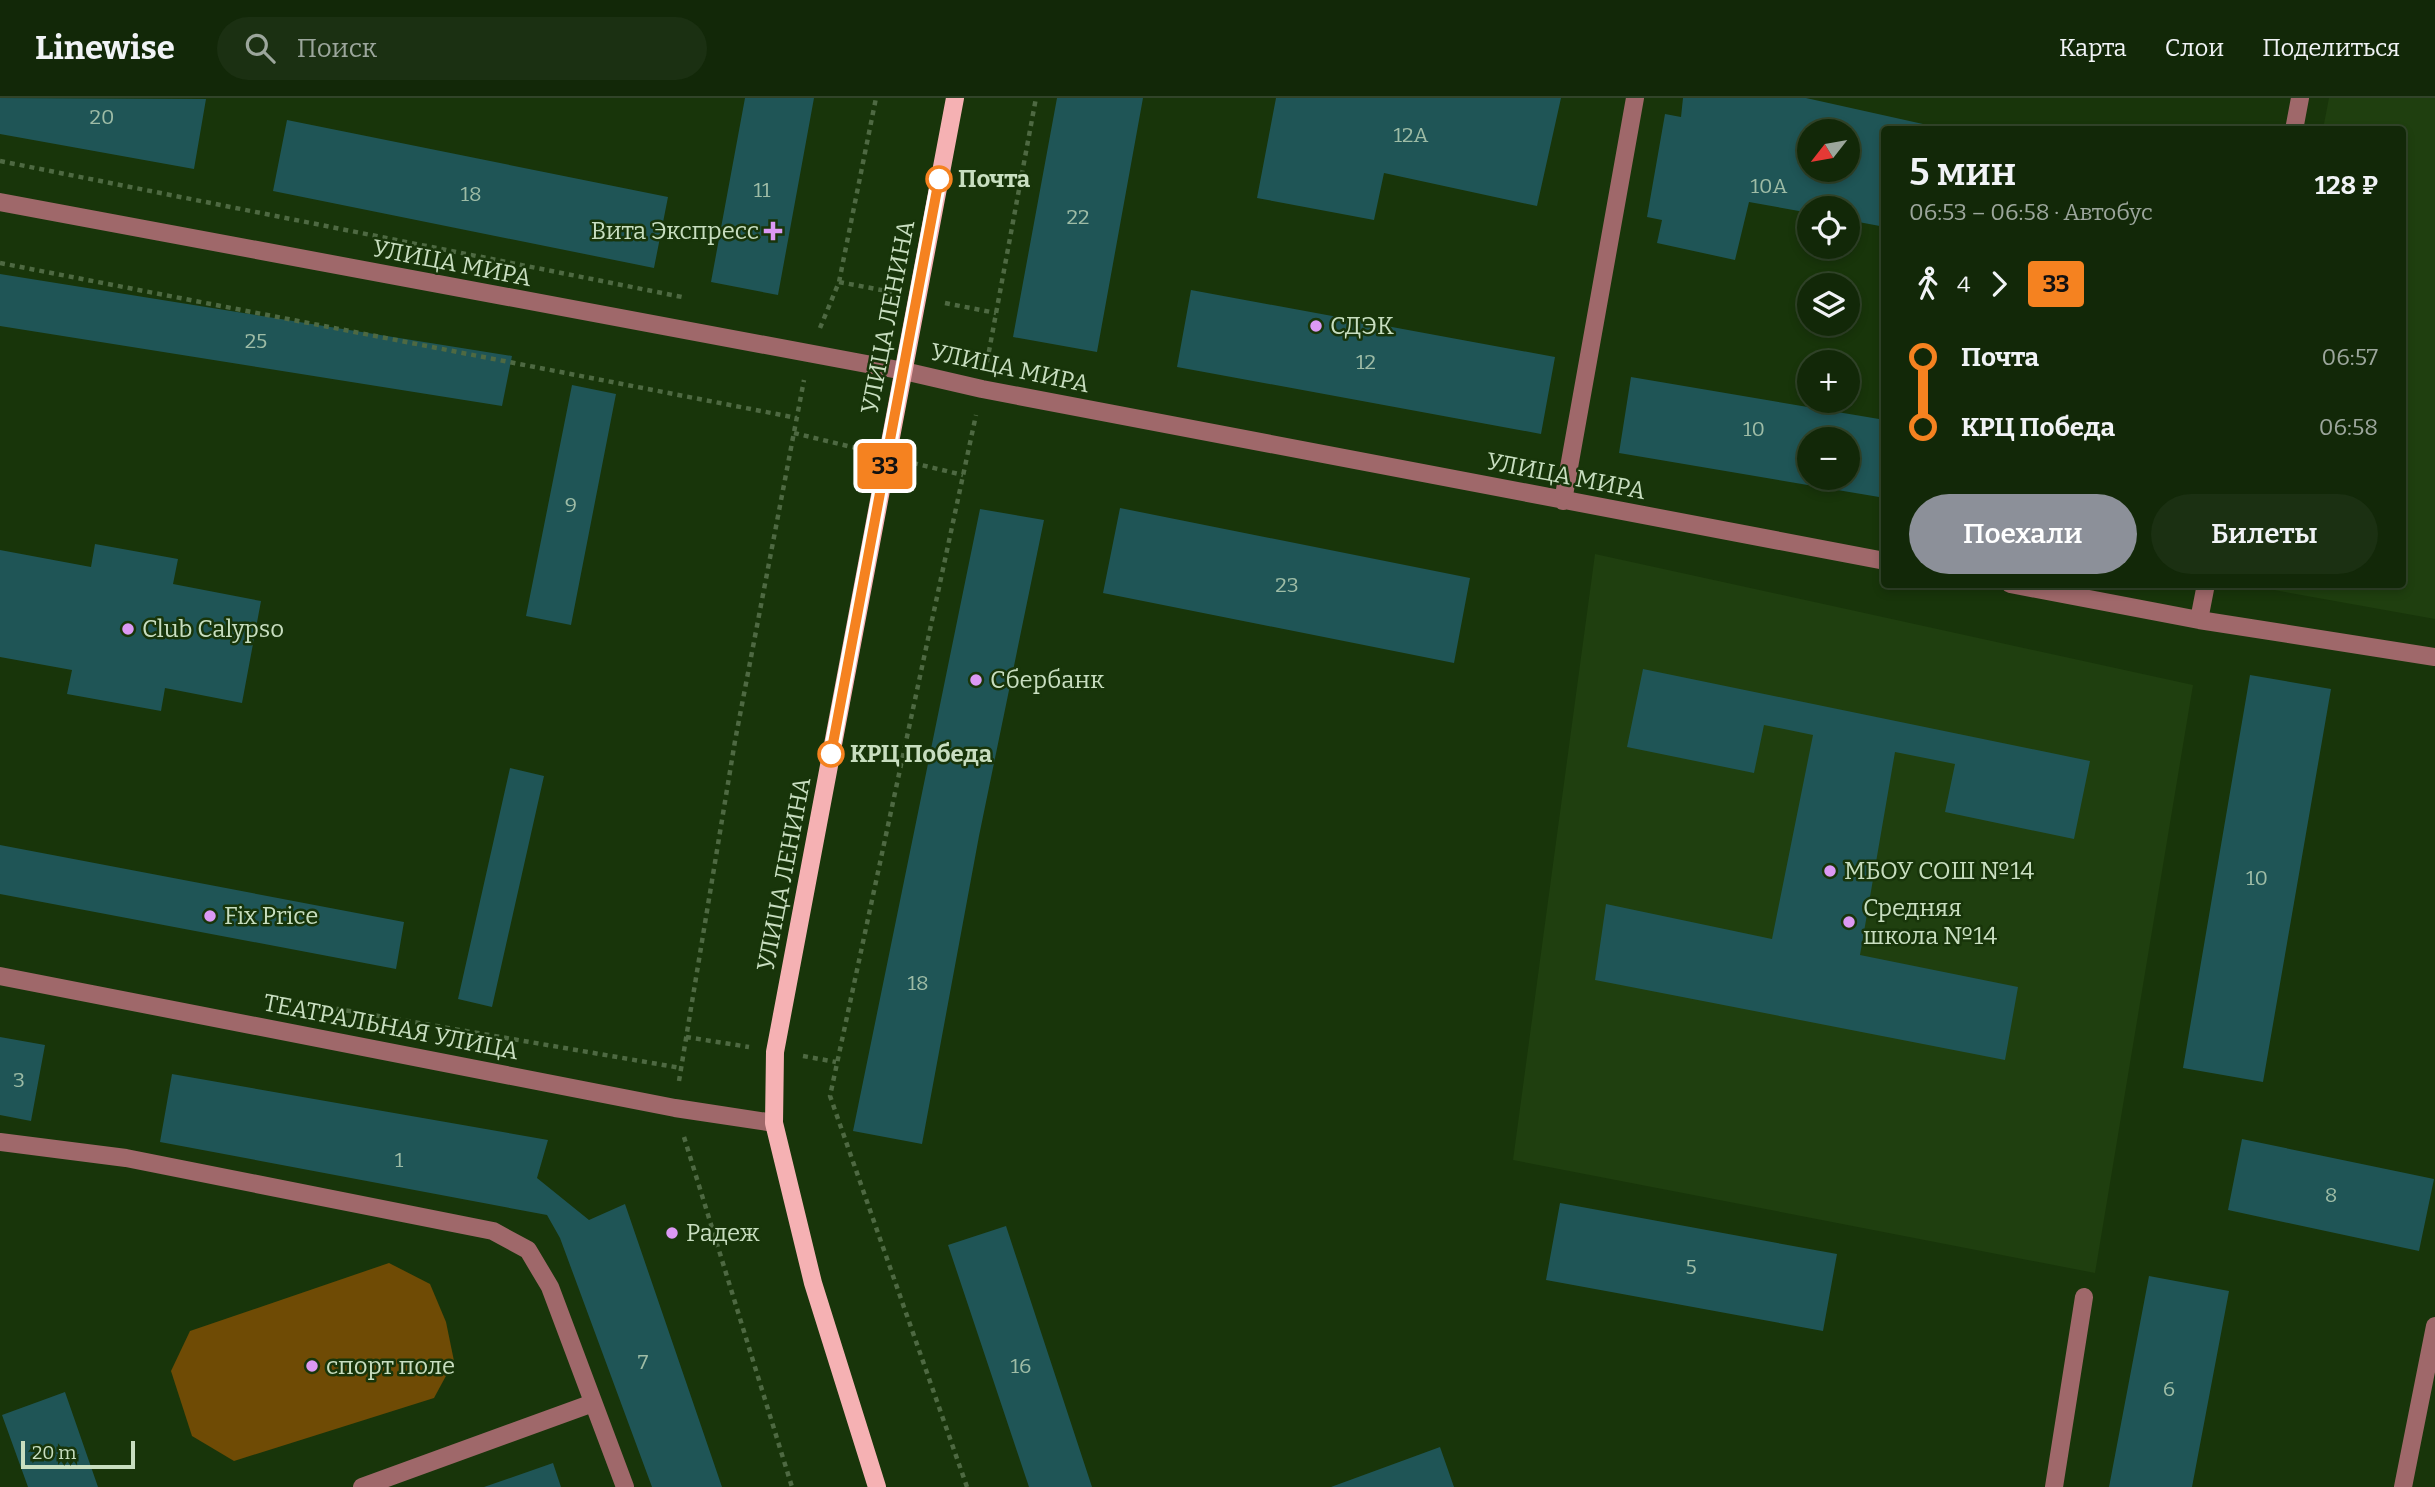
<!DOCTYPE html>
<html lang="ru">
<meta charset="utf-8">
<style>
:root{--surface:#122808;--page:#1b3012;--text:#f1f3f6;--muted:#9ca69c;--line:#314429;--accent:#8c9099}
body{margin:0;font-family:Bitter,serif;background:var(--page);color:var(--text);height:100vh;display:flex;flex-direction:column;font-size:26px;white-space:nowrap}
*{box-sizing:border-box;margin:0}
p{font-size:23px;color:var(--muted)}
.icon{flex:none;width:38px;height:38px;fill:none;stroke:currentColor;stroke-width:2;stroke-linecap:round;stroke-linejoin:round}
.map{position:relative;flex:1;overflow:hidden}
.drawer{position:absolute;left:1881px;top:28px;width:525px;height:462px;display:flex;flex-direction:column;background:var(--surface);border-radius:7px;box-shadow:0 4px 10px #0003,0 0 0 2px var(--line)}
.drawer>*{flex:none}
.badge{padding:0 14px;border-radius:5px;font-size:24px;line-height:46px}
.needle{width:46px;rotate:239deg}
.buttons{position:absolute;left:1797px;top:21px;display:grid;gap:14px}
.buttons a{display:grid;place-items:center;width:63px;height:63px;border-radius:50%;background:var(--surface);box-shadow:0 4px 10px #0003,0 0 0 2px var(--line);font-size:35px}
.scale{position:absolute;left:21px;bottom:18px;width:114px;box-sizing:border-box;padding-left:7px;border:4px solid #c8dec0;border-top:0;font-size:19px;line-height:24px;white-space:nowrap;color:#c8dec0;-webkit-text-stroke:5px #18350a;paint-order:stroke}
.map>.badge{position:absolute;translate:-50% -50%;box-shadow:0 0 0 4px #fff}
.legs{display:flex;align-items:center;gap:10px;height:77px;padding:0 28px;font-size:23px}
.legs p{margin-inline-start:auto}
.head{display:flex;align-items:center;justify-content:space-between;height:119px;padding:0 28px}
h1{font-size:38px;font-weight:600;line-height:52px}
.cta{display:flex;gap:14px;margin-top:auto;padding:14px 28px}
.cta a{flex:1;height:80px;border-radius:42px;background:var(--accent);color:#fff;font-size:28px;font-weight:600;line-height:80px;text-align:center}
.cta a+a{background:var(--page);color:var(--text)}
ul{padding:0 28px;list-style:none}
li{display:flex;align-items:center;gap:24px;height:70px;font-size:26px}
li i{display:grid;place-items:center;width:10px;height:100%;margin:0 9px;background:currentColor}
li i::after{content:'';width:18px;height:18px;margin:-9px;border:5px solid;border-radius:50%;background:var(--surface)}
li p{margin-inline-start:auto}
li:first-child i{background:linear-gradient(#0000 50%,currentColor 0)}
li:last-child i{background:linear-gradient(currentColor 50%,#0000 0)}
header{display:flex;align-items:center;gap:42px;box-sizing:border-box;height:98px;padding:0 35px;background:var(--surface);border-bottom:2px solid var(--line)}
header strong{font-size:33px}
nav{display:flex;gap:38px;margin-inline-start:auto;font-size:24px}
.search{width:490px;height:63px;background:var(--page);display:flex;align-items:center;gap:18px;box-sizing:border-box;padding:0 24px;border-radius:38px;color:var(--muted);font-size:26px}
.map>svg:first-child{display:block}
.built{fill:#1f3f0f}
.green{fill:#6f4b05}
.building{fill:#1f5556;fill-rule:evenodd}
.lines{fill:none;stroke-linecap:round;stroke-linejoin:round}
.path{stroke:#4e6942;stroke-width:4.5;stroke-dasharray:5 5;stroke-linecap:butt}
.minor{stroke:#9f686a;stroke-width:18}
.major{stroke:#f5b1b3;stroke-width:18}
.line-1-casing{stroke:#fff;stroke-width:16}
.line-1{stroke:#f58220;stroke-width:10}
.stop-1-dot{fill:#fff;stroke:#f58220;stroke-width:3.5}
.poi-dot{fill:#dc99f4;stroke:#18350a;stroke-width:2.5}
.labels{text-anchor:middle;stroke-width:5;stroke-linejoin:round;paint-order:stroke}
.number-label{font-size:21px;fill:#9ebca6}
.stop-label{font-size:24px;font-weight:bold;fill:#c8dec0;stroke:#18350a;text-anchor:start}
.poi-label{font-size:24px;fill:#c8dec0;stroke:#18350a;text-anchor:start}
.street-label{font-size:24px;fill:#c8dec0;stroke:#18350a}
</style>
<header>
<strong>Linewise</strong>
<div class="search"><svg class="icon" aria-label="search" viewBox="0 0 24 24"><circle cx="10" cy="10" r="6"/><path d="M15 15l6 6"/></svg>Поиск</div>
<nav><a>Карта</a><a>Слои</a><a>Поделиться</a></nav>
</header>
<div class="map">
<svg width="2435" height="1389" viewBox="0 0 2435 1389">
<rect width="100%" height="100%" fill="#18350a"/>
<!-- built -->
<path class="built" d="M2329,0h106v521l-189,-34 157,-1v-454l-80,-1z
M1595,456l598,131 -98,588 -582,-113z"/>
<!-- green -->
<path class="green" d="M389,1165l41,21 16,38 8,39 -20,37 -200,63 -42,-25 -21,-65 19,-40z"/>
<!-- building -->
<path class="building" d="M0,0l206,1 -12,70 -194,-35z
M745,0h69l-36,197 -67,-13z
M1057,0h86l-46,254 -84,-15z
M1276,0h285l-24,108 -153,-33 -10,47 -117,-22z
M1683,0h123l144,32h-65v97l-37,-7v-12h-38v5l-61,-11 -14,58 -78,-17 5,-23 -15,-3 18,-103 16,3zM1810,33h38v39h-38z
M287,22l381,77 -14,71 -381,-77z
M0,176l512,82 -10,50 -502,-80z
M1191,192l364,67 -14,77 -364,-67z
M1631,279l254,43v78l-266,-45zM1810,341h38v39h-38z
M572,287l44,9 -45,231 -45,-9z
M1120,410l350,70 -16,85 -351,-70z
M980,411l64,11 -65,316 -57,308 -69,-13z
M95,446l83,15 -5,25 88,17 -19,102 -77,-15 -4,23 -94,-17 5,-24 -72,-13v-107l91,17z
M1643,571l447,92 -16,78 -129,-27 10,-48 -60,-12 -35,203 158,32 -13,73 -410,-80 11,-76 166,35 41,-204 -49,-10 -10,48 -127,-26z
M2250,577l81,14 -68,393 -80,-14z
M510,670l34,8 -52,231 -34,-8z
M0,747l404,77 -8,47 -396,-75z
M0,939l45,8 -14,76 -31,-6z
M172,976l376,66 -11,38 52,42 36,-16 97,283h-70l-92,-249 -13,-23 -387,-73z
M2242,1041l192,40 -15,72 -191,-41z
M1560,1105l277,51 -14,77 -277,-51z
M1006,1128l86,261h-63l-81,-242z
M2149,1178l80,15 -37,196h-83z
M65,1294l33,95h-70l-26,-72z
M1440,1349l14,40h-123z
M553,1365l8,24h-77z"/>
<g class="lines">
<!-- path -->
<path class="path" d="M0,63l682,136
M0,165l797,155
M839,184l53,10
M945,205l51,10
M820,230l19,-46 37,-184
M987,264l49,-264
M794,335l66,16
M913,365l50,12
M297,904l384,66
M686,939l63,10
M803,958l33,6
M679,983l56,-340 69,-361
M684,1039l108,350
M967,1389l-137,-391 146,-681"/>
<!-- minor -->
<path class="minor" d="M2294,32l6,-32
M0,104l904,169 78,18 903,172
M1563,403l72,-403
M2010,486l189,36 236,37
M2199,522l7,-36
M0,878l675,132 99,15
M0,1044l126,16 367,73 35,19 22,37 75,200
M362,1389l231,-84
M2054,1389l30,-190
M2403,1389l32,-161"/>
<!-- major -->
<path class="major" d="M877,1389l-64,-204 -39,-160 1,-71 180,-954"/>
</g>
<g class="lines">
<!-- line-1 casing -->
<g class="line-1-casing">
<path id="line-1" d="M831,656l108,-575"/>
</g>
<!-- line-1 -->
<use href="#line-1" class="line-1"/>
</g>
<!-- markers -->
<g class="stop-1-dot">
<circle cx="939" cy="81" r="12"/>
<circle cx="831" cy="656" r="12"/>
</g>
<g class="poi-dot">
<path d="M769.5 122.5h7v7h7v7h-7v7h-7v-7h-7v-7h7z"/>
<circle cx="1316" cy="228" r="7"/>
<circle cx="128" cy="531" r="7"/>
<circle cx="976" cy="582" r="7"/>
<circle cx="1830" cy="773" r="7"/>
<circle cx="210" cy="818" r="7"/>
<circle cx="1849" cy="824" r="7"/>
<circle cx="672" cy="1135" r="7"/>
<circle cx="312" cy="1268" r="7"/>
</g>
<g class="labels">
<!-- number labels -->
<g class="number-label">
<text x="102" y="26">20</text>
<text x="1411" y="44">12А</text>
<text x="1769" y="95">10А</text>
<text x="762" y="99">11</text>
<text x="471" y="103">18</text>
<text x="1078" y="126">22</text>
<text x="256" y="250">25</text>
<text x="1366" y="271">12</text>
<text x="1754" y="338">10</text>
<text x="571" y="414">9</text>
<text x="1287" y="494">23</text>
<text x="2257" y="787">10</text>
<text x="918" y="892">18</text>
<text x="19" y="989">3</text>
<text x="399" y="1069">1</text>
<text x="2331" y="1104">8</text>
<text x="1691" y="1176">5</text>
<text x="643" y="1271">7</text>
<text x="1021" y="1275">16</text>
<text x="2169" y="1298">6</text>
</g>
<!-- stop labels -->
<g class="stop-label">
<text x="958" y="89">Почта</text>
<text x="850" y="664">КРЦ Победа</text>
</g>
<!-- poi labels -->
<g class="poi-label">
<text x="759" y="141" text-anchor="end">Вита Экспресс</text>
<text x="1330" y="236">СДЭК</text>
<text x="142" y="539">Club Calypso</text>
<text x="990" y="590">Сбербанк</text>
<text x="1844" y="781">МБОУ СОШ №14</text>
<text x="1863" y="818">Средняя<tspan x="1863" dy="28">школа №14</tspan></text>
<text x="224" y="826">Fix Price</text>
<text x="686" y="1143">Радеж</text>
<text x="326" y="1276">спорт поле</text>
</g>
<!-- street labels -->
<g class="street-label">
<text transform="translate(452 165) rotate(11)" y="8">УЛИЦА МИРА</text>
<text transform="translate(888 219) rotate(-79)" y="8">УЛИЦА ЛЕНИНА</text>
<text transform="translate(1010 270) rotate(12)" y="8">УЛИЦА МИРА</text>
<text transform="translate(1566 378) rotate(11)" y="8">УЛИЦА МИРА</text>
<text transform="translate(784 776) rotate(-79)" y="8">УЛИЦА ЛЕНИНА</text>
<text transform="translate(391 929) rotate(11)" y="8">ТЕАТРАЛЬНАЯ УЛИЦА</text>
</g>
</g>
</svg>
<div class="buttons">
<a><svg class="needle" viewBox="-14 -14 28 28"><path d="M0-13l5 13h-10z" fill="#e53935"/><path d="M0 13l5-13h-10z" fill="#9ca69c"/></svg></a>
<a><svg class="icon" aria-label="locate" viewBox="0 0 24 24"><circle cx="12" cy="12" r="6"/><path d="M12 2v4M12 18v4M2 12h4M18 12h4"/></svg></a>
<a><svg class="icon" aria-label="layers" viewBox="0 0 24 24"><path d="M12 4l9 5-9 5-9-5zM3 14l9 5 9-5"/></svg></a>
<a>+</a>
<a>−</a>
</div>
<div class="scale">20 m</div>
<b class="badge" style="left:885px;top:368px;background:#f58220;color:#111">33</b>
<section class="drawer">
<div class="head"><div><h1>5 мин</h1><p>06:53 – 06:58 · Автобус</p></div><b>128 ₽</b></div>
<div class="legs"><svg class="icon" aria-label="walk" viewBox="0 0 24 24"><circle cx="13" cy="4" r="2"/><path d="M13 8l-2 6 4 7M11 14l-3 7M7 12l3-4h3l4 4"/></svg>4<svg class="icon" aria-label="forward" viewBox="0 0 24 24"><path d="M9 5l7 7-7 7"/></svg><b class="badge" style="background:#f58220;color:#111">33</b></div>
<ul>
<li><i style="color:#f58220"></i><b>Почта</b><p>06:57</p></li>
<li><i style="color:#f58220"></i><b>КРЦ Победа</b><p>06:58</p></li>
</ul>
<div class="cta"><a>Поехали</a><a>Билеты</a></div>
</section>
</div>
